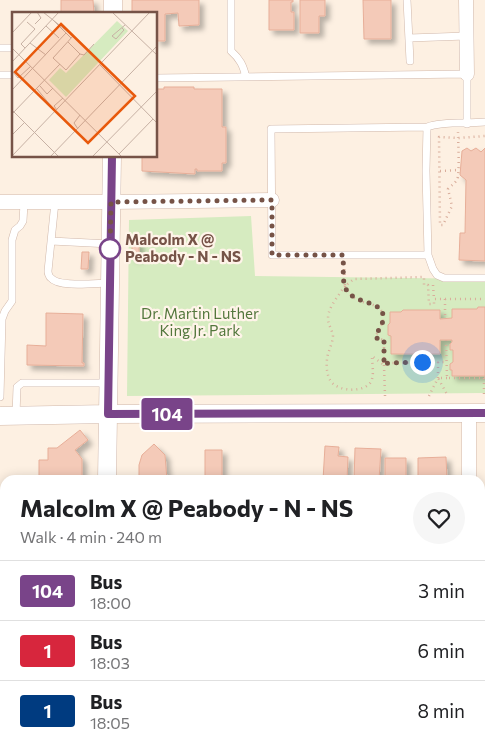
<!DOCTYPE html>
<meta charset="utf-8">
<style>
:root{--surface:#fff;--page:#f6f6f6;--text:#202124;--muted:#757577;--line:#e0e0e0}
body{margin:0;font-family:Commissioner,sans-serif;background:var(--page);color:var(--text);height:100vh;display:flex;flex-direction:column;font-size:19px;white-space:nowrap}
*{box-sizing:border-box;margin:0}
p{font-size:16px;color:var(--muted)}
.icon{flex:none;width:28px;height:28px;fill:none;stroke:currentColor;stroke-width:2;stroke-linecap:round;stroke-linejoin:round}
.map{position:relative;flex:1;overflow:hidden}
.sheet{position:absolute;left:0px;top:475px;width:485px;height:275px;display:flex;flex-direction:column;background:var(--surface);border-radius:15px 15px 0 0;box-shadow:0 2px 12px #0003}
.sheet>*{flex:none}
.badge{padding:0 10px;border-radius:4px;font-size:18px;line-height:32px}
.you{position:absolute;width:25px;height:25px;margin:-12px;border:4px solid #fff;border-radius:50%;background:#1a73e8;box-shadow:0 0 0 8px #1a73e833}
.map>.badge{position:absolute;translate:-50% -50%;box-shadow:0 0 0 2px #fff}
.round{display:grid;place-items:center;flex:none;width:52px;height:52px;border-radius:26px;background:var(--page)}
.head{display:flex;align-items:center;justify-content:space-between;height:85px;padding:0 20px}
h1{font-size:24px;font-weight:700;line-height:38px}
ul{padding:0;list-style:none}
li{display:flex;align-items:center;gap:15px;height:60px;padding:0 20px;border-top:1px solid var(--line)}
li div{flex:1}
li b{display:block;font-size:19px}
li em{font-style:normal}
li .badge{min-width:55px;font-weight:700;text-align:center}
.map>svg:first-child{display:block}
.green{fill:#d6ebc0}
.building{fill:#f4cab8;stroke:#e7ae98;filter:url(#shadow)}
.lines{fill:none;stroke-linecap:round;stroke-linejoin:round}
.service-casing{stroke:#d1b8ab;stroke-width:8}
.minor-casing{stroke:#d1b8ab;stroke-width:15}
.tertiary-casing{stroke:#d1b8ab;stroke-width:19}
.path{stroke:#d9ad9b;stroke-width:2.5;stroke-dasharray:1 4;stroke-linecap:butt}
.service{stroke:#fff;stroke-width:7}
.minor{stroke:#fff;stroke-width:14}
.tertiary{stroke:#fff;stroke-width:18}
.line-casing{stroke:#fff;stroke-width:11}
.line{stroke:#794489;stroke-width:8}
.walk{stroke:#765347;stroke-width:5;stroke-dasharray:0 9}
.stop-dot{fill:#fff;stroke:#794489;stroke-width:2.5}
.labels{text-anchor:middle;stroke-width:4.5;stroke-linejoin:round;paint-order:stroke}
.stop-label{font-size:15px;font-weight:bold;fill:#765347;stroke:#fff4e9;text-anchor:start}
.park-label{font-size:15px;fill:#53773c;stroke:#fff4e9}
.inset-road{fill:none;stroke:#c7b1a4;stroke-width:1}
.view{fill:#e8590c;fill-opacity:0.15;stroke:#e8590c;stroke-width:2.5}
.inset-edge{fill:none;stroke:#765347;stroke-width:2.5}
</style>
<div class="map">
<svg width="485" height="750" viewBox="0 0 485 750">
<defs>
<filter id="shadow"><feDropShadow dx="4.5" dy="4.5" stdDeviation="2.5" flood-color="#0004"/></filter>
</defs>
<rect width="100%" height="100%" fill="#fdf0e2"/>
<!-- green -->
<path class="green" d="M251,216l4,60 230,3v114l-358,3 2,-176z"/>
<!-- building -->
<path class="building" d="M61,0h32l1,14h-33z
M132,0h67v25l-20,1 -1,-13 -13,1v27h-9v-27h-24z
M269,0h24v2h-2v10h3v18h-25z
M300,0h25v16h-6v17h-19z
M363,0h28v39h-27z
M164,87h30v2h28v38h4v36h-4v8h-25v-2h-2v5l-53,-3v-15h14v-67h8z
M467,148l4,3 5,-3 5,4 4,-4v113l-26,-1 1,-27h5l1,-53 -6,-5 2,-24z
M132,241h7v16h-7z
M82,252h7l-1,17h-7z
M478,307h7v69h-33v-6h-2v-6l3,-2v-12h-3v-6l2,-2v-2h-12v14h-49v-18l-3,-1v-10l2,-2v-11h11l2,-2h37v9l12,-1v-9h25z
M46,313l37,1 -1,49h2v3l-57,-1v-20l19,1z
M80,430l8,10 -13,10 7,9v21h-43v-20h9v-12h9z
M154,444l11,11 2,25h-28v-15l3,-10z
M325,446l14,1 -1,9 10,1 -1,23h-24z
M355,448l26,1 -2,31h-25z
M205,450h17v30h-17z
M446,457l1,23h-29v-22z
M385,458h21v22h-21z
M0,572h5v16h-5z
M138,745h21v5h-21z
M299,745h19v5h-18z"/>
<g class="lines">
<!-- service casing -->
<g class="service-casing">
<path id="service" d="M231,0v51c9,8 12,14 15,26
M407,0l3,61
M409,38l57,-2
M0,48h14
M0,75h14
M156,78l311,-4v50
M427,127l-1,44 2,84h-156l-1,-126 156,-2c18,-6 39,-3 58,-5
M55,202l-7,69c0,2 1,6 3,7 8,10 46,5 58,5
M51,241l59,3
M428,255l5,14 4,6 7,3h41
M0,397l2,-78 3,-8 7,-10v-61l3,-10 5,-4 3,-5 1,-18
M16,415l1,-28 5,-4h85
M1,620l1,98"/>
</g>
<!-- minor casing -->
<g class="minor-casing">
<path id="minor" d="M466,0l1,74
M0,202h111l161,-2
M469,480v-67
M480,617h5
M0,620h5
M466,750v-5"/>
</g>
<!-- tertiary casing -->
<g class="tertiary-casing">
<path id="tertiary" d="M113,0v14
M0,416l108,-2 377,-1
M107,480l5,-324
M103,745v5"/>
</g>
<!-- path -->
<path class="path" d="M458,132c0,8 2,43 -1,48 -3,4 -6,6 -9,9l4,17 -9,19h-3l-1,-88 19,1 27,-2
M440,171l18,-1
M344,264l1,22 9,-7 70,-2v8h4l1,19h5v-5
M433,285l1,14h51
M345,286c3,6 6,11 13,14 9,5 27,3 25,20 -1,6 -6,10 -7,18l8,2v25l-12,-9c0,7 2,16 0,23 -3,14 -35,14 -42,1 -4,-7 -4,-19 -2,-26 2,-6 5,-13 5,-19 -2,-8 -7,-13 -4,-23 2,-7 11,-19 16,-26z
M445,299v20
M446,340l1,38h37v17
M447,378h-9l10,18
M385,396l-1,-31 4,-2 59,-1
M429,396l9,-18v-16"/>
<!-- service -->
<use href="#service" class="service"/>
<!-- minor -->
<use href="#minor" class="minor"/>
<!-- tertiary -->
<use href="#tertiary" class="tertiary"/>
</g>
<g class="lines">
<!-- line casing -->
<g class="line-casing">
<path id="line" d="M112,156l-4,258 377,-1"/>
</g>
<!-- line -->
<use href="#line" class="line"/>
<!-- walk -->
<path class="walk" d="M110,249l1,-47 161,-2v55h71c1,9 -1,24 2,32 8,20 41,11 38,33 -1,7 -6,10 -7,18l8,2v25l4,-2 34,-1"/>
</g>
<!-- markers -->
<circle class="stop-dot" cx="110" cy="249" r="10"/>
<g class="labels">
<!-- stop labels -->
<g class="stop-label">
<text x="125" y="245">Malcolm X @<tspan x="125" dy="17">Peabody - N - NS</tspan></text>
</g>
<!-- park labels -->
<g class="park-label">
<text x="200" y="319">Dr. Martin Luther<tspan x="200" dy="17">King Jr. Park</tspan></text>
</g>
</g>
<!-- overview -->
<g transform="translate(12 12)">
<rect width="145" height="145" fill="#fdf0e2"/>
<path d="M105,9l11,10 -62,66 -17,-17 11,-12 6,5z" fill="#d6ebc0"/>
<path class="inset-road" d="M31,0l30,24 -20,22 13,12 14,-16 -12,-12M100,0l45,43M41,8l18,18M23,12l6,-6 -4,-6M34,14l13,12M110,16l2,2 -8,9 -4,-3 13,-11M0,21l20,-21M18,31l16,12M0,36l110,109M13,36l-4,-4 14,-15 -8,-7M68,42l4,1 10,-11M0,50l47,-50M88,53l57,58M0,59l6,7 13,-12M28,74l7,8 6,-6M25,77l19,23M0,78l54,-57M0,98l47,47M45,98l-3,-4 9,-8M0,102l48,-50M66,117l-4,-6 6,-8M0,123l12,-12M107,142l34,-35M0,144l138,-144M38,145l107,-111M80,145l65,-66"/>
<path class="view" d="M49,12l74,72 -47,47 -73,-71z"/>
<rect width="145" height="145" class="inset-edge"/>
</g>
</svg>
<div class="you" style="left:422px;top:362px"></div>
<b class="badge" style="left:167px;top:414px;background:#794489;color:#fff">104</b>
<section class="sheet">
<div class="head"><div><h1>Malcolm X @ Peabody - N - NS</h1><p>Walk · 4 min · 240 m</p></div><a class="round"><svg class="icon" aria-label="heart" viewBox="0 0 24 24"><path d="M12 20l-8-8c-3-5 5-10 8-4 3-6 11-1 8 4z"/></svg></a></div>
<ul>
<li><span class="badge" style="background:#794489;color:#fff">104</span><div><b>Bus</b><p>18:00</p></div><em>3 min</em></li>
<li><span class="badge" style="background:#d7263d;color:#fff">1</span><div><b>Bus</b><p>18:03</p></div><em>6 min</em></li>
<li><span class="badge" style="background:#003b80;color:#fff">1</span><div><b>Bus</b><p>18:05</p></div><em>8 min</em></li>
</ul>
</section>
</div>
